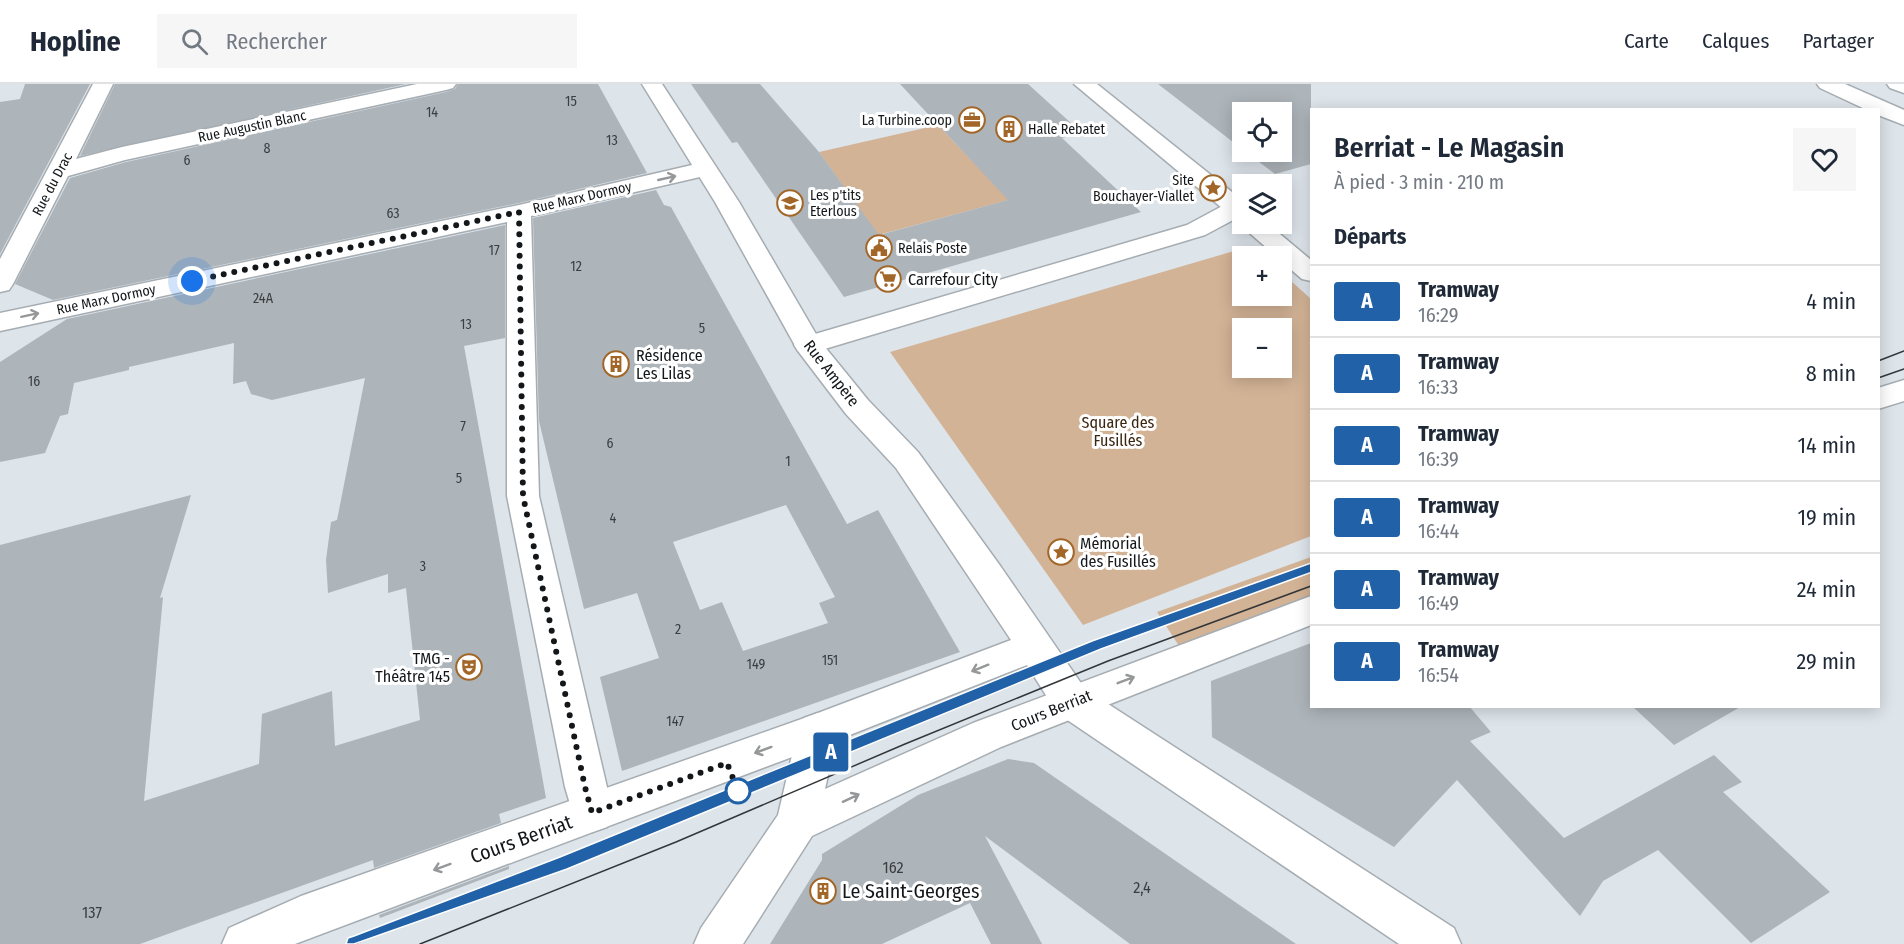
<!DOCTYPE html>
<html lang="fr">
<meta charset="utf-8">
<style>
:root{--surface:#fff;--page:#f6f6f7;--text:#1f2937;--muted:#747a83;--line:#e0e1e3}
body{margin:0;font-family:"Fira Sans Condensed",sans-serif;background:var(--page);color:var(--text);height:100vh;display:flex;flex-direction:column;font-size:22px;white-space:nowrap}
*{box-sizing:border-box;margin:0}
p{font-size:20px;color:var(--muted)}
.icon{flex:none;width:33px;height:33px;fill:none;stroke:currentColor;stroke-width:2;stroke-linecap:round;stroke-linejoin:round}
.map{position:relative;flex:1;overflow:hidden}
.panel{position:absolute;left:1310px;top:24px;width:570px;height:600px;display:flex;flex-direction:column;background:var(--surface);border-radius:0px;box-shadow:0 3px 15px #0003}
.panel>*{flex:none}
.badge{padding:0 12px;border-radius:4px;font-size:21px;line-height:39px}
.buttons{position:absolute;left:1232px;top:18px;display:grid;gap:12px}
.buttons a{display:grid;place-items:center;width:60px;height:60px;border-radius:0px;background:var(--surface);box-shadow:0 3px 15px #0003;font-size:30px}
.you{position:absolute;width:30px;height:30px;margin:-15px;border:4px solid #fff;border-radius:50%;background:#1a73e8;box-shadow:0 0 0 9px #1a73e833}
.map>.badge{position:absolute;translate:-50% -50%;box-shadow:0 0 0 3px #fff}
h2{padding:0 24px;font-size:22px;line-height:54px}
.round{display:grid;place-items:center;flex:none;width:63px;height:63px;border-radius:0px;background:var(--page)}
.summary{display:flex;align-items:center;justify-content:space-between;height:102px;padding:0 24px}
h1{font-size:28px;font-weight:600;line-height:45px}
ul{padding:0;list-style:none}
li{display:flex;align-items:center;gap:18px;height:72px;padding:0 24px;border-top:2px solid var(--line)}
li div{flex:1}
li b{display:block;font-size:22px}
li em{font-style:normal}
li .badge{min-width:66px;font-weight:700;text-align:center}
header{display:flex;align-items:center;gap:36px;box-sizing:border-box;height:84px;padding:0 30px;background:var(--surface);border-bottom:2px solid var(--line)}
header strong{font-size:28px}
nav{display:flex;gap:33px;margin-inline-start:auto;font-size:21px}
.search{width:420px;height:54px;background:var(--page);display:flex;align-items:center;gap:15px;box-sizing:border-box;padding:0 21px;border-radius:0px;color:var(--muted);font-size:22px}
.map>svg:first-child{display:block}
.green{fill:#d3b396;fill-rule:evenodd}
.building{fill:#aeb5ba;fill-rule:evenodd}
.lines{fill:none;stroke-linecap:round;stroke-linejoin:round}
.pedestrian-casing{stroke:#a6adb2;stroke-width:3}
.minor-casing{stroke:#a6adb2;stroke-width:3}
.tertiary-casing{stroke:#a6adb2;stroke-width:3}
.motorway-casing{stroke:#a6adb2;stroke-width:3}
.pedestrian{fill:#fff;fill-rule:evenodd}
.minor{fill:#fff;fill-rule:evenodd}
.tertiary{fill:#fff;fill-rule:evenodd}
.motorway{fill:#fff;fill-rule:evenodd}
.tram{stroke:#33373a;stroke-width:1.5}
.oneway{stroke:#959798}
.line{fill:#2061a7;stroke:#fff;stroke-width:1.5}
.walk{stroke:#141719;stroke-width:6;stroke-dasharray:0 10.8}
.stop-dot{fill:#fff;stroke:#2061a7;stroke-width:3}
.labels{text-anchor:middle;stroke-width:6;stroke-linejoin:round;paint-order:stroke}
.number-label{font-size:14px;fill:#3a3e41}
.far-poi-label{font-size:14px;fill:#141719;stroke:#fff;text-anchor:start}
.far-street-label{font-size:14px;fill:#141719;stroke:#fff}
.poi-label{font-size:16px;fill:#141719;stroke:#fff;text-anchor:start}
.street-label{font-size:16px;fill:#141719;stroke:#fff}
.park-label{font-size:16px;fill:#3b2610;stroke:#fff}
.near-number-label{font-size:16px;fill:#3a3e41}
.near-street-label{font-size:20px;fill:#141719;stroke:#fff}
.near-poi-label{font-size:20px;fill:#141719;stroke:#fff;text-anchor:start}
</style>
<header>
<strong>Hopline</strong>
<div class="search"><svg class="icon" aria-label="search" viewBox="0 0 24 24"><circle cx="10" cy="10" r="6"/><path d="M15 15l6 6"/></svg>Rechercher</div>
<nav><a>Carte</a><a>Calques</a><a>Partager</a></nav>
</header>
<div class="map">
<svg width="1904" height="860" viewBox="0 0 1904 860">
<rect width="100%" height="100%" fill="#dde4ea"/>
<!-- green -->
<path class="green" d="M938,41l34,36 63,32 -157,42 -59,-83z
M1251,162l12,10h-21v40h39v-24l30,27v237l-228,89 -193,-273zM1242,244h39v40h-39z
M1311,473v40l-132,49 -22,-34z"/>
<!-- building -->
<path class="building" d="M25,0h65l-90,170v-152l20,-3z
M115,0h291l-326,72z
M458,0h140l49,89 -128,30 -466,97 -38,-16 55,-106 56,-16 320,-70 9,-3z
M691,0h69l59,68 60,83 129,-35 -108,-116h128l54,49 -20,5 79,74 -297,85 -107,-155 -5,1z
M1158,0h153v80l-36,10 -29,-22h35v-40h-39v37z
M656,106l8,15 7,2 176,317 31,-14 82,142 -338,119 -22,-94 59,-19 -22,-65 -53,16 -45,-188 -6,-203zM786,421l49,92 -16,6 9,20 -85,28 -21,-49 -22,8 -27,-68z
M505,141v113l-41,8 82,452 -47,16 2,9 -127,45 -1,-8 -233,84h-140v-399l191,-50 -31,103 3,-1 -19,204 115,-37 3,-50 70,-23 3,55 85,-26 -14,-132 -18,5v-19l-60,19 -2,-33 5,-38 6,-2 28,-142 -93,22 -21,-6 -5,-13 -13,3 1,-41 -105,24v3l-55,13 -6,31 -8,2 -15,37 -45,9v-100l67,-43z
M1311,559v63h158l22,26 -21,9 94,97 150,-83 28,27 -19,10 107,100 -79,51 -93,-93 -55,31 -23,35 -123,-136 -63,67 -182,-110 -1,-56z
M1632,622h110l-68,39z
M1008,675l26,4 262,181h-166l-145,-108 57,108h-51l-21,-41 -88,41h-112l52,-84v-6l96,-59z
M509,782v3l-129,49 -1,-3z"/>
<g class="lines">
<!-- pedestrian casing -->
<g class="pedestrian-casing">
<path id="pedestrian" d="M1074,0h23l145,116v14l-14,-1z"/>
</g>
<!-- minor casing -->
<g class="minor-casing">
<path id="minor" d="M93,0h20l-37,75 46,-12 295,-63h39l-3,4 -7,2 -321,70 -57,16 -55,108 -4,6 -9,2v-33z
M705,78l8,2 4,5 -4,5 -182,42 8,280 74,317 -6,14 -15,5 -15,-5 -12,-40 -58,-291v-274l-507,109v-18l519,-108z
M1237,117l5,1v18l-7,-1 -30,16 -387,116 -10,3 -10,-3 -4,-6 4,-6 389,-114 41,-22z
M1242,139l26,1 43,36v21l-9,-2 -21,-18v-5h-5l-31,-27z
M1904,296v21l-26,8v-21z
M1311,512v29l-310,122 -189,89 -69,108h-49l7,-16 77,-113 20,-85 6,-12 14,-5 14,5 6,12 -13,59 148,-66z"/>
</g>
<!-- tertiary casing -->
<g class="tertiary-casing">
<path id="tertiary" d="M642,0h20l77,118 81,139 48,59 50,52 83,115 84,122 369,239 7,16h-62l-342,-231 -30,-48 -195,77 -537,202h-73l7,-16 72,-32 509,-180 201,-76 -115,-172 -50,-54 -48,-63 -83,-149z"/>
</g>
<!-- motorway casing -->
<g class="motorway-casing">
<path id="motorway" d="M1817,0h28l59,26v15l-26,-10v-5h-11l-47,-22z
M1887,0h17v9l-14,-5z"/>
</g>
<!-- pedestrian -->
<use href="#pedestrian" class="pedestrian"/>
<!-- minor -->
<use href="#minor" class="minor"/>
<!-- tertiary -->
<use href="#tertiary" class="tertiary"/>
<!-- motorway -->
<use href="#motorway" class="motorway"/>
<!-- tram -->
<path class="tram" d="M1878,277l26,-10
M1878,294l26,-9
M354,860l208,-80 534,-219 215,-77
M420,860l256,-102 229,-98 203,-83 203,-75"/>
</g>
<!-- one-way arrows -->
<defs><path id="oneway-shaft" d="M-6 0H5M1.5-3L5.5 0L1.5 3" fill="none" stroke-width="1.6" stroke-linecap="round" stroke-linejoin="round" transform="scale(1.5)"/></defs>
<g class="oneway">
<use href="#oneway-shaft" transform="translate(667 94) rotate(-13)"/>
<use href="#oneway-shaft" transform="translate(30 231) rotate(-12)"/>
<use href="#oneway-shaft" transform="translate(980 584) rotate(158)"/>
<use href="#oneway-shaft" transform="translate(1126 596) rotate(-21)"/>
<use href="#oneway-shaft" transform="translate(763 666) rotate(160)"/>
<use href="#oneway-shaft" transform="translate(851 714) rotate(-25)"/>
<use href="#oneway-shaft" transform="translate(442 783) rotate(160)"/>
</g>
<!-- line -->
<path class="line" d="M1311,479l4,1v7l-214,78 -534,220 -213,75h-8l2,-6 6,-2 206,-79 532,-216z"/>
<g class="lines">
<!-- walk -->
<path class="walk" d="M192,197l327,-69 4,284 62,291 7,26 135,-50 11,28"/>
</g>
<!-- icons -->
<defs>
<g id="office-ring" transform="scale(1.35)"><circle r="9.5" fill="#fff" stroke="#a26728" stroke-width="1.5"/><path d="M-6-3h4V-5.5h4V-3h4V5H-6ZM-1-4.5V-3h2v-1.5ZM-6 0V1H6V0Z" fill="#a26728"/></g>
<g id="building-ring" transform="scale(1.35)"><circle r="9.5" fill="#fff" stroke="#a26728" stroke-width="1.5"/><path d="M-4-6H4V6H1V3H-1V6H-4ZM-2.5-4.3h1.7v1.8h-1.7ZM.8-4.3h1.7v1.8H.8ZM-2.5-1h1.7V.8h-1.7ZM.8-1h1.7V.8H.8Z" fill="#a26728"/></g>
<g id="sight-ring" transform="scale(1.35)"><circle r="9.5" fill="#fff" stroke="#a26728" stroke-width="1.5"/><path d="M0-6L1.8-2.2L6-1.7L2.9 1.2L3.7 5.4L0 3.3L-3.7 5.4L-2.9 1.2L-6-1.7L-1.8-2.2Z" fill="#a26728"/></g>
<g id="school-ring" transform="scale(1.35)"><circle r="9.5" fill="#fff" stroke="#a26728" stroke-width="1.5"/><path d="M0-5L7-2L0 1L-7-2ZM-4 1L0 2.5L4 1V4Q0 6-4 4Z" fill="#a26728"/></g>
<g id="civic-ring" transform="scale(1.35)"><circle r="9.5" fill="#fff" stroke="#a26728" stroke-width="1.5"/><path d="M-.6-6.5H3V-4.5H.6V-3L4-1V1h2V6H-6V1h2V-1L-.6-3ZM-1.2 2.5V6h2.4V2.5Z" fill="#a26728"/></g>
<g id="supermarket-ring" transform="scale(1.35)"><circle r="9.5" fill="#fff" stroke="#a26728" stroke-width="1.5"/><path d="M-6-5.5h2.5l.6 2H6L4.5 2H-2.5L-4.4-4H-6ZM-1.5 3.2a1.3 1.3 0 1 0 .1 0ZM3 3.2a1.3 1.3 0 1 0 .1 0Z" fill="#a26728"/></g>
<g id="theatre-ring" transform="scale(1.35)"><circle r="9.5" fill="#fff" stroke="#a26728" stroke-width="1.5"/><path d="M-5-5.5Q0-4 5-5.5V0Q5 5 0 6Q-5 5-5 0ZM-3.3-2.5H-1v1.5H-3.3ZM1-2.5H3.3v1.5H1ZM-2.8 1Q0 5.5 2.8 1Z" fill="#a26728"/></g>
</defs>
<g fill-rule="evenodd">
<use href="#office-ring" x="972" y="36"/>
<use href="#building-ring" x="1009" y="45"/>
<use href="#sight-ring" x="1213" y="104"/>
<use href="#school-ring" x="790" y="119"/>
<use href="#civic-ring" x="879" y="164"/>
<use href="#supermarket-ring" x="888" y="195"/>
<use href="#building-ring" x="616" y="280"/>
<use href="#sight-ring" x="1061" y="468"/>
<use href="#theatre-ring" x="469" y="583"/>
<use href="#building-ring" x="823" y="807"/>
</g>
<!-- markers -->
<circle class="stop-dot" cx="738" cy="707" r="12"/>
<g class="labels">
<!-- number labels -->
<g class="number-label">
<text x="571" y="22">15</text>
<text x="432" y="33">14</text>
<text x="612" y="61">13</text>
<text x="267" y="69">8</text>
<text x="187" y="81">6</text>
<text x="393" y="134">63</text>
<text x="494" y="171">17</text>
<text x="576" y="187">12</text>
<text x="263" y="219">24A</text>
<text x="466" y="245">13</text>
<text x="702" y="249">5</text>
<text x="34" y="302">16</text>
<text x="463" y="347">7</text>
<text x="610" y="364">6</text>
<text x="788" y="382">1</text>
<text x="459" y="399">5</text>
<text x="613" y="439">4</text>
<text x="423" y="487">3</text>
<text x="678" y="550">2</text>
<text x="830" y="581">151</text>
<text x="756" y="585">149</text>
<text x="675" y="642">147</text>
</g>
<!-- far-poi labels -->
<g class="far-poi-label">
<text x="952" y="41" text-anchor="end">La Turbine.coop</text>
<text x="1028" y="50">Halle Rebatet</text>
<text x="1194" y="101" text-anchor="end">Site<tspan x="1194" dy="16">Bouchayer-Viallet</tspan></text>
<text x="810" y="116">Les p'tits<tspan x="810" dy="16">Eterlous</tspan></text>
<text x="898" y="169">Relais Poste</text>
</g>
<!-- far-street labels -->
<g class="far-street-label">
<text transform="translate(252 42) rotate(-12)" y="5">Rue Augustin Blanc</text>
<text transform="translate(52 100) rotate(-62)" y="5">Rue du Drac</text>
<text transform="translate(582 113) rotate(-13)" y="5">Rue Marx Dormoy</text>
<text transform="translate(106 215) rotate(-12)" y="5">Rue Marx Dormoy</text>
</g>
<!-- poi labels -->
<g class="poi-label">
<text x="908" y="201">Carrefour City</text>
<text x="636" y="277">Résidence<tspan x="636" dy="18">Les Lilas</tspan></text>
<text x="1080" y="465">Mémorial<tspan x="1080" dy="18">des Fusillés</tspan></text>
<text x="450" y="580" text-anchor="end">TMG -<tspan x="450" dy="18">Théâtre 145</tspan></text>
</g>
<!-- street labels -->
<g class="street-label">
<text transform="translate(832 289) rotate(52)" y="6">Rue Ampère</text>
<text transform="translate(1051 626) rotate(-22)" y="6">Cours Berriat</text>
</g>
<!-- park labels -->
<g class="park-label">
<text x="1118" y="344">Square des<tspan x="1118" dy="18">Fusillés</tspan></text>
</g>
<!-- near-number labels -->
<g class="near-number-label">
<text x="893" y="789">162</text>
<text x="1142" y="809">2,4</text>
<text x="92" y="834">137</text>
</g>
<!-- near-street labels -->
<g class="near-street-label">
<text transform="translate(521 755) rotate(-20)" y="7">Cours Berriat</text>
</g>
<!-- near-poi labels -->
<g class="near-poi-label">
<text x="842" y="814">Le Saint-Georges</text>
</g>
</g>
</svg>
<div class="buttons">
<a><svg class="icon" aria-label="locate" viewBox="0 0 24 24"><circle cx="12" cy="12" r="6"/><path d="M12 2v4M12 18v4M2 12h4M18 12h4"/></svg></a>
<a><svg class="icon" aria-label="layers" viewBox="0 0 24 24"><path d="M12 4l9 5-9 5-9-5zM3 14l9 5 9-5"/></svg></a>
<a>+</a>
<a>−</a>
</div>
<div class="you" style="left:192px;top:197px"></div>
<b class="badge" style="left:831px;top:668px;background:#2061a7;color:#fff">A</b>
<section class="panel">
<div class="summary"><div><h1>Berriat - Le Magasin</h1><p>À pied · 3 min · 210 m</p></div><a class="round"><svg class="icon" aria-label="heart" viewBox="0 0 24 24"><path d="M12 20l-8-8c-3-5 5-10 8-4 3-6 11-1 8 4z"/></svg></a></div>
<h2>Départs</h2>
<ul>
<li><span class="badge" style="background:#2061a7;color:#fff">A</span><div><b>Tramway</b><p>16:29</p></div><em>4 min</em></li>
<li><span class="badge" style="background:#2061a7;color:#fff">A</span><div><b>Tramway</b><p>16:33</p></div><em>8 min</em></li>
<li><span class="badge" style="background:#2061a7;color:#fff">A</span><div><b>Tramway</b><p>16:39</p></div><em>14 min</em></li>
<li><span class="badge" style="background:#2061a7;color:#fff">A</span><div><b>Tramway</b><p>16:44</p></div><em>19 min</em></li>
<li><span class="badge" style="background:#2061a7;color:#fff">A</span><div><b>Tramway</b><p>16:49</p></div><em>24 min</em></li>
<li><span class="badge" style="background:#2061a7;color:#fff">A</span><div><b>Tramway</b><p>16:54</p></div><em>29 min</em></li>
</ul>
</section>
</div>
